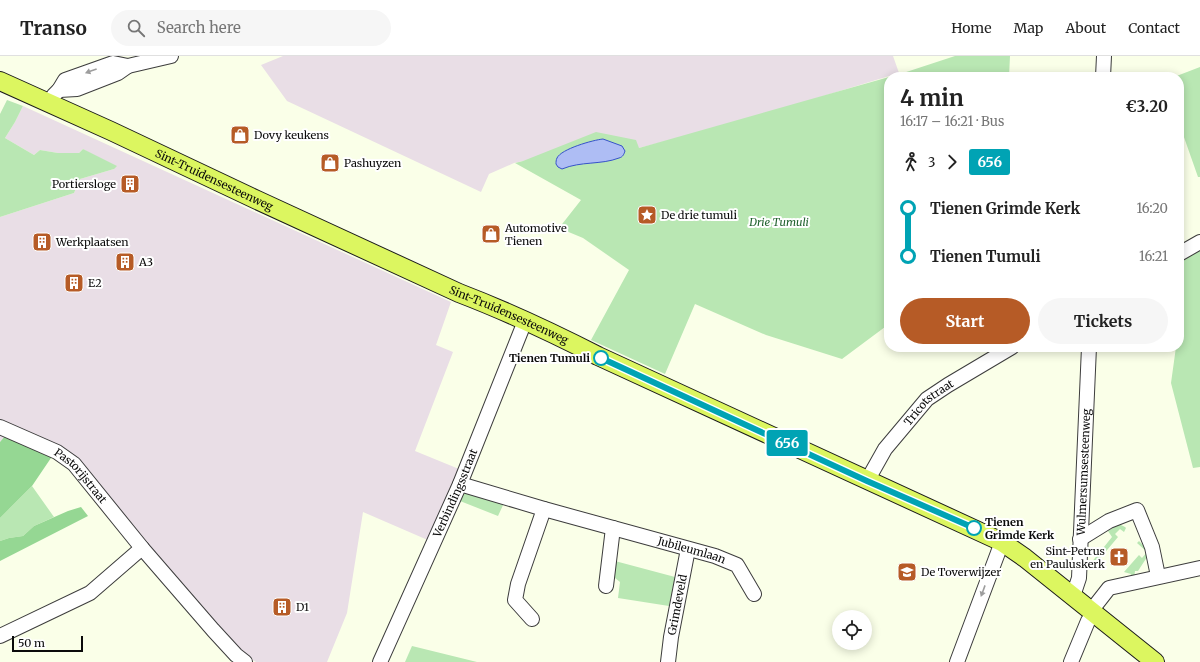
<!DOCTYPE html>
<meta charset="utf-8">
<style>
:root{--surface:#fff;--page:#f6f6f6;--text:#222;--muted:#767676;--line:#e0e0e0;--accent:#b65b26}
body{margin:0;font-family:Merriweather,serif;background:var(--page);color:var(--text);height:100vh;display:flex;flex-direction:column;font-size:15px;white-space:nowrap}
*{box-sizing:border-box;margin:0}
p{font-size:13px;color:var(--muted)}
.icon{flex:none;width:22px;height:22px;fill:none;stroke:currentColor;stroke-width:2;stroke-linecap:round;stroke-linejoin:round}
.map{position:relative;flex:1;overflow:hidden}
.panel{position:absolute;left:884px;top:16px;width:300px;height:280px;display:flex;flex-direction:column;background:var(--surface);border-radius:16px;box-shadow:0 2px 10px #0003}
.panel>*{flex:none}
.badge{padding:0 8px;border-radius:3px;font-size:14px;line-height:26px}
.controls{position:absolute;left:832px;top:554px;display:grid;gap:8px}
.controls a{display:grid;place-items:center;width:40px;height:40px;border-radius:50%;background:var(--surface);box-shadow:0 2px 10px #0003;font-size:20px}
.scale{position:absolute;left:12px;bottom:10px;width:71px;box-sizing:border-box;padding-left:4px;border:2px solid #0a0a0a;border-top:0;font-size:11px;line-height:14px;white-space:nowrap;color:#0a0a0a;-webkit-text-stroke:3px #fff;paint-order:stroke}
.map>.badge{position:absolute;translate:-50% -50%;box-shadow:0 0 0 2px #fff}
.legs{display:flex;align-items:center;gap:6px;height:44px;padding:0 16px;font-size:13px}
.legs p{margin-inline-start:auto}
.overview{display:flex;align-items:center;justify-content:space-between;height:68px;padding:0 16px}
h1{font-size:22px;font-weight:700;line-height:30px}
.button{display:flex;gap:8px;margin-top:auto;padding:8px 16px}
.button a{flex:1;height:46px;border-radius:24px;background:var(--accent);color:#fff;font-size:16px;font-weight:700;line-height:46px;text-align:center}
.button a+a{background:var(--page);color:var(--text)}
ul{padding:0 16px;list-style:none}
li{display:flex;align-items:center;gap:14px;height:48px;font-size:15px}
li i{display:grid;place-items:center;width:6px;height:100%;margin:0 5px;background:currentColor}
li i::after{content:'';width:10px;height:10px;margin:-5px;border:3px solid;border-radius:50%;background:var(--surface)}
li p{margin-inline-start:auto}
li:first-child i{background:linear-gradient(#0000 50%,currentColor 0)}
li:last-child i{background:linear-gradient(currentColor 50%,#0000 0)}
header{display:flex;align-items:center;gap:24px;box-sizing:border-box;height:56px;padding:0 20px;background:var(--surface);border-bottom:1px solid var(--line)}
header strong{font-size:19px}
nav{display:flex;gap:22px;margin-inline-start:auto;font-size:14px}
.search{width:280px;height:36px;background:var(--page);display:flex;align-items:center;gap:10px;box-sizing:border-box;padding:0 14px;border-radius:22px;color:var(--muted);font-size:15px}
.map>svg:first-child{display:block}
.industrial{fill:#e9dee6}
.green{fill:#b9e7b3}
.forest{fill:#95d793}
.water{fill:#aebdf4;stroke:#3652ca}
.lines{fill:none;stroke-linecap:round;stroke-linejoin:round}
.minor-casing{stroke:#3d3d3d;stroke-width:16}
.major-casing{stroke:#1b1b1b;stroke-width:20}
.minor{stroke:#fff;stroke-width:14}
.major{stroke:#dcf660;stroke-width:18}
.oneway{fill:#9d9d9d}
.line-1-casing{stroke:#fff;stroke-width:9}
.line-1{stroke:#00a3b4;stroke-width:6}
.stop-1-dot{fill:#fff;stroke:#00a3b4;stroke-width:2}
.labels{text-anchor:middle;stroke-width:4;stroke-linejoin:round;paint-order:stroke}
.poi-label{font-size:11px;fill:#0a0a0a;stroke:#fff;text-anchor:start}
.street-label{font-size:11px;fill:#0a0a0a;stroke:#fff}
.park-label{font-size:11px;font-style:italic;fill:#1d5f2b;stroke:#fff}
.stop-label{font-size:11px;font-weight:bold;fill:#0a0a0a;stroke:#fff;text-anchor:end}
</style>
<header>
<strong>Transo</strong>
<div class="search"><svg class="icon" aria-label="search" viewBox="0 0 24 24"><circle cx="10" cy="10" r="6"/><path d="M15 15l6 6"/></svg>Search here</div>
<nav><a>Home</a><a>Map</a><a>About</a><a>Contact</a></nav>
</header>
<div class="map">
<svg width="1200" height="606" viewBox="0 0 1200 606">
<rect width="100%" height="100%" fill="#faffe8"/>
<!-- industrial -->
<path class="industrial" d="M283,0h610l6,17 -171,52 -89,23 -116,13 -9,2 -25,11 -8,18 -194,-91 -26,-36z
M23,50l428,196 -15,43 17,7 -38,99 44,18 -29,72 -67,-29 -16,101 -20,49h-71l-13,-8 -167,-193 -71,-25 -5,6v-225l74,-24 6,-14 34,-10 -31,-20 -4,4h-21l-18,-3 -6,5 -29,-17 10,-16z"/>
<!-- green -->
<path class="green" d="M955,0h55l-1,21h-118z
M1200,11v110h-2l-19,-54v-46h-5z
M889,21v247l-47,35 -76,-24 -71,-31 -30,70 -74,-34 38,-70 -46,-32 -24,-10 22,-28 -66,-37 8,-2 73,-29 40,8 3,8z
M7,44l16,6 -8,16 -10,16 29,17 6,-5 18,3h21l4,-4 34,17 -3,3 -34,10 -6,14 -74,24v-103z
M1200,193v218l-7,1 -22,-85 5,-36h3v-87z
M32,430l22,31 -20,9 -11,10 -14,2 -9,3v-23z
M468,437l36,10 -6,13 -38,-15 4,-7z
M1119,468l6,3 1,1 -2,4 -4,-3 -5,5 3,3 -21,25 3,3 -3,3 -6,-5 21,-26 -4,-6z
M1139,485l7,7 3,6 -11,17h-3l-1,8 -4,-1 1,-4 -7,-2 15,-17 3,3 5,-6 -10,-9z
M615,505l60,16 -6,29 -51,-8 2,-16 -5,-4z
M412,590l65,16h-72z"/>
<!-- forest -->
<path class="forest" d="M5,380l48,19 -21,31 -32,32v-76z
M81,451l7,9 -88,45v-20l9,-3 14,-2 11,-10 34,-15z"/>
<!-- water -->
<path class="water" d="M603,83l19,7 3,5c-1,3 -2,6 -6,7 -18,7 -38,3 -57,11l-4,-2 -2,-3c0,-2 0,-4 1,-6 4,-9 36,-18 46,-19z"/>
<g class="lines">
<!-- minor casing -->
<g class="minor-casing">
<g id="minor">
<path d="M1103,21l1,-21"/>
<path d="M59,34l18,-1 41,-16 10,-7"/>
<path d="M48,48l6,-9 5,-5 6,-10 48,-17 15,3 43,-10"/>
<path d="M1179,198l21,-12"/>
<path id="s1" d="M0,371l57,25 17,12 68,84 71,82 23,25 9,7"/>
<path id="s2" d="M867,425l18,-32 42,-50 21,-14 64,-38"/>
<path id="s3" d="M460,428l84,25 171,47 22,9 17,29"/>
<path d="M1080,483l29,-18 28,-11 15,37 6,29"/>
<path d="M606,530l7,-58"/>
<path id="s4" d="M1073,540l6,-18 10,-231"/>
<path d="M1091,555l18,-23 91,-20"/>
<path d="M532,563l-17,-19 3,-16 26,-75"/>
<path d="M0,580l90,-43 52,-45"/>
<path id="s5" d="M380,606l80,-178 65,-163"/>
<path id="s6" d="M668,606l3,-25 17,-88"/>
<path d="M957,606l45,-120"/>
<path d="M1071,606l17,-41 6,-8"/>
</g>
</g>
<!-- major casing -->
<g class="major-casing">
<g id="major">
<path id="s7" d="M0,25l111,50 146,69 202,93c47,18 94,40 139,63l404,186 23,16 130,104"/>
</g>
</g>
<!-- minor -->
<use href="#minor" class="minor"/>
<!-- major -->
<use href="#major" class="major"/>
</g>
<!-- one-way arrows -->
<defs><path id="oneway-solid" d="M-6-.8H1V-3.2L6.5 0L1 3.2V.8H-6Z"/></defs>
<g class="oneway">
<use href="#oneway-solid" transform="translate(91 15) rotate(160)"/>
<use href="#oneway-solid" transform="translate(983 535) rotate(110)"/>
</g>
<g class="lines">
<!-- line-1 casing -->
<g class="line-1-casing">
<path id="line-1" d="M601,302l266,123 107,47"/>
</g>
<!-- line-1 -->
<use href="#line-1" class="line-1"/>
</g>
<!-- icons -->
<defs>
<g id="shop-square" transform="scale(1)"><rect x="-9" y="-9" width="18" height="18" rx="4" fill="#b65b26" stroke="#fff"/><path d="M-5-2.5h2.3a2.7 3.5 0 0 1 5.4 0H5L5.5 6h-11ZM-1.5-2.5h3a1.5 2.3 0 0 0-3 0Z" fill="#fff"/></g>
<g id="building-square" transform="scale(1)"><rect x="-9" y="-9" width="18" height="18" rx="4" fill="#b65b26" stroke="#fff"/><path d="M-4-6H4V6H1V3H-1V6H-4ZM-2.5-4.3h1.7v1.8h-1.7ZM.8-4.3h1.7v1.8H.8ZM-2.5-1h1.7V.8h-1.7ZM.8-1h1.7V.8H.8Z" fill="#fff"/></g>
<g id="sight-square" transform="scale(1)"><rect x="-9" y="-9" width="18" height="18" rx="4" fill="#b65b26" stroke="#fff"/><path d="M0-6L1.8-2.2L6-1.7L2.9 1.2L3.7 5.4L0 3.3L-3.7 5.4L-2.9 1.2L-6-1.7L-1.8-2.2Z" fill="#fff"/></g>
<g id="church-square" transform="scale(1)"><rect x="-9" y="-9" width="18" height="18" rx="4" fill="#b65b26" stroke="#fff"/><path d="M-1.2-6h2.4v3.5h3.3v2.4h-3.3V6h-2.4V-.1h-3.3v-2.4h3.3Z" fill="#fff"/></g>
<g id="school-square" transform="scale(1)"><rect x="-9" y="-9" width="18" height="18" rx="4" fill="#b65b26" stroke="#fff"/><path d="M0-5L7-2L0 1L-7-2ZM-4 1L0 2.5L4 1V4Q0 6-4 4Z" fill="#fff"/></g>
</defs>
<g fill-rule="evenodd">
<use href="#shop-square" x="240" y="79"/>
<use href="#shop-square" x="330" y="107"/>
<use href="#building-square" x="130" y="128"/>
<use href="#sight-square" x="647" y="159"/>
<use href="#shop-square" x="491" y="178"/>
<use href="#building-square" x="42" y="186"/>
<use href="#building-square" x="125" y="206"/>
<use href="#building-square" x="74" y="227"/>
<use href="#church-square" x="1119" y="501"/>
<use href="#school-square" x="907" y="516"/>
<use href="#building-square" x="282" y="551"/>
</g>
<!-- markers -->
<g class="stop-1-dot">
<circle cx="601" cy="302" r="7"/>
<circle cx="974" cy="472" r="7"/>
</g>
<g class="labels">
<!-- poi labels -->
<g class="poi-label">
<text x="254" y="83">Dovy keukens</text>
<text x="344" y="111">Pashuyzen</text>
<text x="116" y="132" text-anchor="end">Portiersloge</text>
<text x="661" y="163">De drie tumuli</text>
<text x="505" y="176">Automotive<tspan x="505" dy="13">Tienen</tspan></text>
<text x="56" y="190">Werkplaatsen</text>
<text x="139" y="210">A3</text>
<text x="88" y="231">E2</text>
<text x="1105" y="499" text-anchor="end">Sint-Petrus<tspan x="1105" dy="13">en Pauluskerk</tspan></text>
<text x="921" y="520">De Toverwijzer</text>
<text x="296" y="555">D1</text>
</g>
<!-- street labels -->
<g class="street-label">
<text dy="4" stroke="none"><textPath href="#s7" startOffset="236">Sint-Truidensesteenweg</textPath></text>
<text dy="4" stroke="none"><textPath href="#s7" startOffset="560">Sint-Truidensesteenweg</textPath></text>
<text dy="4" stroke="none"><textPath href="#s2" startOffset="101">Tricotstraat</textPath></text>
<text dy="4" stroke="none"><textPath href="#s4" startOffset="125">Wulmersumsesteenweg</textPath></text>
<text dy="4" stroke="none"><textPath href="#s1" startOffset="96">Pastorijstraat</textPath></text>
<text dy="4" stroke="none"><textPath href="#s5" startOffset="185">Verbindingsstraat</textPath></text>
<text dy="4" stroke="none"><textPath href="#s3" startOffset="241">Jubileumlaan</textPath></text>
<text dy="4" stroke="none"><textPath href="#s6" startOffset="58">Grimdeveld</textPath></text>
</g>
<!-- park labels -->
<g class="park-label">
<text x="779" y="170">Drie Tumuli</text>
</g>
<!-- stop labels -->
<g class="stop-label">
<text x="590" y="306">Tienen Tumuli</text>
<text x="985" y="470" text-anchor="start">Tienen<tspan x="985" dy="13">Grimde Kerk</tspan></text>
</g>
</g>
</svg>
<div class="controls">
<a><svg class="icon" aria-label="locate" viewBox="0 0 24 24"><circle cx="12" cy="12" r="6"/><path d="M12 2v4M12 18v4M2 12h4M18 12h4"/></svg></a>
</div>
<div class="scale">50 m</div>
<b class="badge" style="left:787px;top:387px;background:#00a3b4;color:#fff">656</b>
<section class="panel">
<div class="overview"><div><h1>4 min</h1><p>16:17 – 16:21 · Bus</p></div><b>€3.20</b></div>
<div class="legs"><svg class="icon" aria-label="walk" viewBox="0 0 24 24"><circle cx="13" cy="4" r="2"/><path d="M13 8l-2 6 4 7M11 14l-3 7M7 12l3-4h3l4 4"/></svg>3<svg class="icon" aria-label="forward" viewBox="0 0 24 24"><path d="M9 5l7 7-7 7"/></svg><b class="badge" style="background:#00a3b4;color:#fff">656</b></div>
<ul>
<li><i style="color:#00a3b4"></i><b>Tienen Grimde Kerk</b><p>16:20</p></li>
<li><i style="color:#00a3b4"></i><b>Tienen Tumuli</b><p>16:21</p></li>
</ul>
<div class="button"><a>Start</a><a>Tickets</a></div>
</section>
</div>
